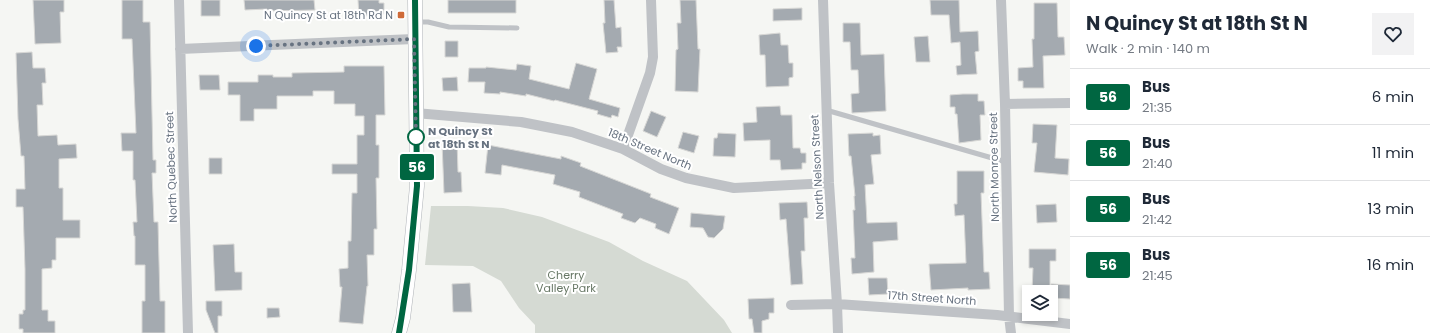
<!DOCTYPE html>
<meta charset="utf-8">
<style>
:root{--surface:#fff;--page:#f2f2f3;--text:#1f2937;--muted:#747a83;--line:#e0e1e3}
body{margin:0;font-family:Poppins,sans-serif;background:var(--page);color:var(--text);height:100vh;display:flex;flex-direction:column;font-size:15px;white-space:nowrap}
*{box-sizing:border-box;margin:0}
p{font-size:13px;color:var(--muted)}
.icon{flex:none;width:22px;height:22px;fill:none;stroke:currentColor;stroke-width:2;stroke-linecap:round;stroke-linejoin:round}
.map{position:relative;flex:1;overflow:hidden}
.drawer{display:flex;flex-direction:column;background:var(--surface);width:360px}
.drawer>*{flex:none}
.badge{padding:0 8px;border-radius:3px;font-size:14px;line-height:26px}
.fabs{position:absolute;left:1022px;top:285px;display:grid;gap:8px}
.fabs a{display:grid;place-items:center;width:36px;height:36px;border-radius:0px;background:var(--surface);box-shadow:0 2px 6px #0003;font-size:20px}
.you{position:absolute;width:20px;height:20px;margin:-10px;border:3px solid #fff;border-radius:50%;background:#1a73e8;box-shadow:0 0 0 6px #1a73e833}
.map>.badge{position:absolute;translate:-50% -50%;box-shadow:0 0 0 2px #fff}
.round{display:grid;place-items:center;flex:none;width:42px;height:42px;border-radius:0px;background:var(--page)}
.summary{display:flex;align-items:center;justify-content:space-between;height:68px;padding:0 16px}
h1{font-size:19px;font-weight:700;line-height:30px}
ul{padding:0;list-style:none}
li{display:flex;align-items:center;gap:12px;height:56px;padding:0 16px;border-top:1px solid var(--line)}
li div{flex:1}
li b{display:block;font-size:15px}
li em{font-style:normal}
li .badge{min-width:44px;font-weight:700;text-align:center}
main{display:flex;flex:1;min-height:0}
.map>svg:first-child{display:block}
.green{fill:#d5dad3}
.building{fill:#a4aab0;stroke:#d7d7d5}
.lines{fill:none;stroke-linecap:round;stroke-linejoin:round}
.secondary-casing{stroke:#b0b4b9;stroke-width:15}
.lane{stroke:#bfc2c6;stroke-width:5}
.street{stroke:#bfc2c6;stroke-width:10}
.secondary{stroke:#fff;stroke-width:14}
.line-casing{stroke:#fff;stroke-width:9}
.line{stroke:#006641;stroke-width:6}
.walk{stroke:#687381;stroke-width:4;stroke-dasharray:0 7.2}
.poi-dot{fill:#cf6b39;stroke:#fff;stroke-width:1.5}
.stop-dot{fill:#fff;stroke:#006641;stroke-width:2}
.labels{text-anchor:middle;stroke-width:4;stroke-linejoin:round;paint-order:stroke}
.poi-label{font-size:11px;fill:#687381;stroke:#fff;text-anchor:end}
.stop-label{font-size:11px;font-weight:bold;fill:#687381;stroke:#fff;text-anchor:start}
.street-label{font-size:11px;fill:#687381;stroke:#fff}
.park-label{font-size:11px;fill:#687866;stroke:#fff}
</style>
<main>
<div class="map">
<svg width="1070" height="333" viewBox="0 0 1070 333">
<rect width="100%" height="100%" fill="#f5f6f3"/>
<!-- green -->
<path class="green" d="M431,206h37l35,2 39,9 67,25 34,19 44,20 37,39 8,13h-197v-8l-16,-17 -18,-27 -28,-15 -48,-1z"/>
<!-- building -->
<path class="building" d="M33,0h31v12h-4l1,31 -26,1z
M122,0h21v22h7l3,138h3v13h-4l2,49h4l2,79h5v32h-23v-32h3v-36h-10v-29h-1l-1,-14h4l-2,-42h-2v-29h-11l-1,-18h15l-4,-94h-10z
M201,0h19v16h-19z
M244,0h70l1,10 -48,1v-2l-22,1z
M358,0h21v3h5v11h-5v2h-20z
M448,0h68v13h-68z
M604,0h10l2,28 5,-1 1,20h-5l1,5 -12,1 -3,-30h2z
M680,0h16l2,49h2l-2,43 -23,-1 1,-41 2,-1 -1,-26h4z
M930,0h29l1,32 18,-1 1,20 -4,1 2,22 -20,1 -1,-9 5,-1 -1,-23 -9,1 -2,-28h-18z
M1034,3h23l1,34h6l1,18 -22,1 1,32h-21v-7h-5v-13l15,-1 -1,-28h2z
M802,8v12l-29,1v-12z
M843,23h17l1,32 23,-1 2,57 -34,2 -1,-19 8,-1 -1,-23h-7l-1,-28h-7z
M780,33l1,12h7l1,18h4v14l-4,1v8l-23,1 -1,-32h-5l-1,-20z
M928,36l2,26h-14l-2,-25z
M445,41h13v16h-13z
M32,52l1,16h12l1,15h-4l1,22h-6l1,31 19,-1 1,10 18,-1 1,14 -18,1v29h4v32h17v18h-24v22h-4v8l-10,1v41h6v11h7v12h-32v-4h-4v-15h4v-4h2v-41l-2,-62h-7v-18h9l-1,-33h-3l-3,-37 -2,-66z
M576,63l21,6 -8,30 31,9 -2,9 -6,-2 -1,3 -14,-4 1,-3 -43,-11 -1,1 -28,-7v2l-26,-4v2l-16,-1 1,-11h-17l1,-14h17v-1l30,3 1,-6 14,2 -2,13 40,10z
M344,66h40l1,49h-9v30h3v33h-3l1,51h-3v26h-7l1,31h-1l-4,38 -24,-2 3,-35h-2l-1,-18 9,-1v-27h3l1,-48h5v-19h-25v-10h25v-29h7v-19h-9v-12h-21v-13h-21v5h-36v13h-23v12h-14v-26h-12v-13h30v-7h15v2h19v-4l52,-1z
M199,75h20l1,15h-20z
M457,77l1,14h-15l-1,-13z
M963,94h15v7h6l1,14h-5l1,25 -22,3 -2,-29h-2v-7h-5v-12z
M780,106l1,9h11l1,33h7l1,5h5v10h-4v6l-21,1 -1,-10h-10v-20l-26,1 -1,-18 14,-1 -1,-15z
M651,111l15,6 -9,20 -14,-6z
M1033,124l24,1 -2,33 14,1 -1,16 -34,-3 3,-29h-5z
M683,132l16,4 -5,17 -16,-5z
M718,133l18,1 -1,23 -22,-1 1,-18h3z
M873,133v3l7,-1 1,19 -10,1 3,29 -9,1 2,38 30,-1 1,18 -25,2 1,30 -22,2 -1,-16h4l-2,-48h2l-1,-14h1l-4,-40h-2l-1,-22z
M457,141l1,31h3l1,20 -18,1 -2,-51z
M488,145l73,14v-3l20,7 -1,3 71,28 -1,3 29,11 -10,26 -14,-6 1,-4 -16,-6 -5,5 -14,-5 2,-4 -44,-17 1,-5 -27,-8 2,-9 -53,-10 -1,10 -16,-2z
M209,158h13v16h-13z
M957,171h27v22h-3l3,79h5l1,17 -22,1v-2l-37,2 -2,-26 37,-1 -2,-48 -9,1 -1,-12h3z
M807,202l1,16h-4l1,33h-4l2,33 -12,1 -5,-66 -6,1 -1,-17z
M1056,204l1,18 -20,1 -1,-18z
M691,213l34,3 -2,13 -9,9 -6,-1 -5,-9 -13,-1z
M234,244l1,28h7v18l-27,1 -2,-46z
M1029,249h27v12h-6v31h-18l1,-24h-4z
M868,278h19l1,16 -19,1z
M470,283l2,29h-19l-1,-28z
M1051,284l19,1v14l-19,-1z
M774,298v15h-5v6l-7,2v12h-8l-2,-14h-3l-1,-20z
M206,301h16v15h-4v17h-3l-9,-23z
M267,308h12l1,9 -13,1z"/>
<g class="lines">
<!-- secondary casing -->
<g class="secondary-casing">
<path id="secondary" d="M399,333l4,-15 6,-48 8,-84 -2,-186"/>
</g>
<!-- lane -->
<path class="lane" d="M415,22h13l21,5 68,1
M826,110l180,52"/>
<!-- street -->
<path class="street" d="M179,0l9,333
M823,0l6,183 8,121 1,29
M1001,0l4,104 4,212 2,17
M180,49l234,-10
M1005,104l65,-1
M415,113l106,9 51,10 51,17 38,20 25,9 48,10 95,-5
M623,149l27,-76 3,-16 -2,-57
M791,305l46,-1 160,11 73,9"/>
<!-- secondary -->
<use href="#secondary" class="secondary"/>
</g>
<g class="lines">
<!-- line casing -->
<g class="line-casing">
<path id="line" d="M399,333l10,-63 8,-84 -2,-186"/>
</g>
<!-- line -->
<use href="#line" class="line"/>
<!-- walk -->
<path class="walk" d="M256,46l158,-7 2,98"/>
</g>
<!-- markers -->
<rect class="poi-dot" x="397" y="11" width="8" height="8" rx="2"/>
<circle class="stop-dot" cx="416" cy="137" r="8"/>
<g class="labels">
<!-- poi labels -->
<g class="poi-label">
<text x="393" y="19">N Quincy St at 18th Rd N</text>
</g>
<!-- stop labels -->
<g class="stop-label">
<text x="428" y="135">N Quincy St<tspan x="428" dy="13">at 18th St N</tspan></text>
</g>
<!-- street labels -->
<g class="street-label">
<text transform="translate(650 149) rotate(23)" y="4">18th Street North</text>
<text transform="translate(171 167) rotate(-92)" y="4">North Quebec Street</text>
<text transform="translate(817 167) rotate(-93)" y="4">North Nelson Street</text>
<text transform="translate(994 167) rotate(-91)" y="4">North Monroe Street</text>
<text transform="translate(932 298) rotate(4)" y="4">17th Street North</text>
</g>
<!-- park labels -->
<g class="park-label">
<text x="566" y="279">Cherry<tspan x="566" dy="13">Valley Park</tspan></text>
</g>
</g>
</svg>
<div class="fabs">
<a><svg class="icon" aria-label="layers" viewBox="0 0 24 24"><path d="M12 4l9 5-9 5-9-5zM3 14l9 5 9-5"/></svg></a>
</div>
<div class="you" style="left:256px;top:46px"></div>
<b class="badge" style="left:417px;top:167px;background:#006641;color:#fff">56</b>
</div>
<section class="drawer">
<div class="summary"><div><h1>N Quincy St at 18th St N</h1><p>Walk · 2 min · 140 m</p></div><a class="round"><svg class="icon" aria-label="heart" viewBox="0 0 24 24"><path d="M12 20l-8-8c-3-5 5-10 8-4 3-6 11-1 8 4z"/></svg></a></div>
<ul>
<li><span class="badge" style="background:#006641;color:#fff">56</span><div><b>Bus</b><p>21:35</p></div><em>6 min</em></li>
<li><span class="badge" style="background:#006641;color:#fff">56</span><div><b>Bus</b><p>21:40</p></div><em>11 min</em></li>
<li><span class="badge" style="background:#006641;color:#fff">56</span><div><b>Bus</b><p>21:42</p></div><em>13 min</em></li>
<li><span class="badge" style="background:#006641;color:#fff">56</span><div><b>Bus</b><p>21:45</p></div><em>16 min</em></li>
</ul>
</section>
</main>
